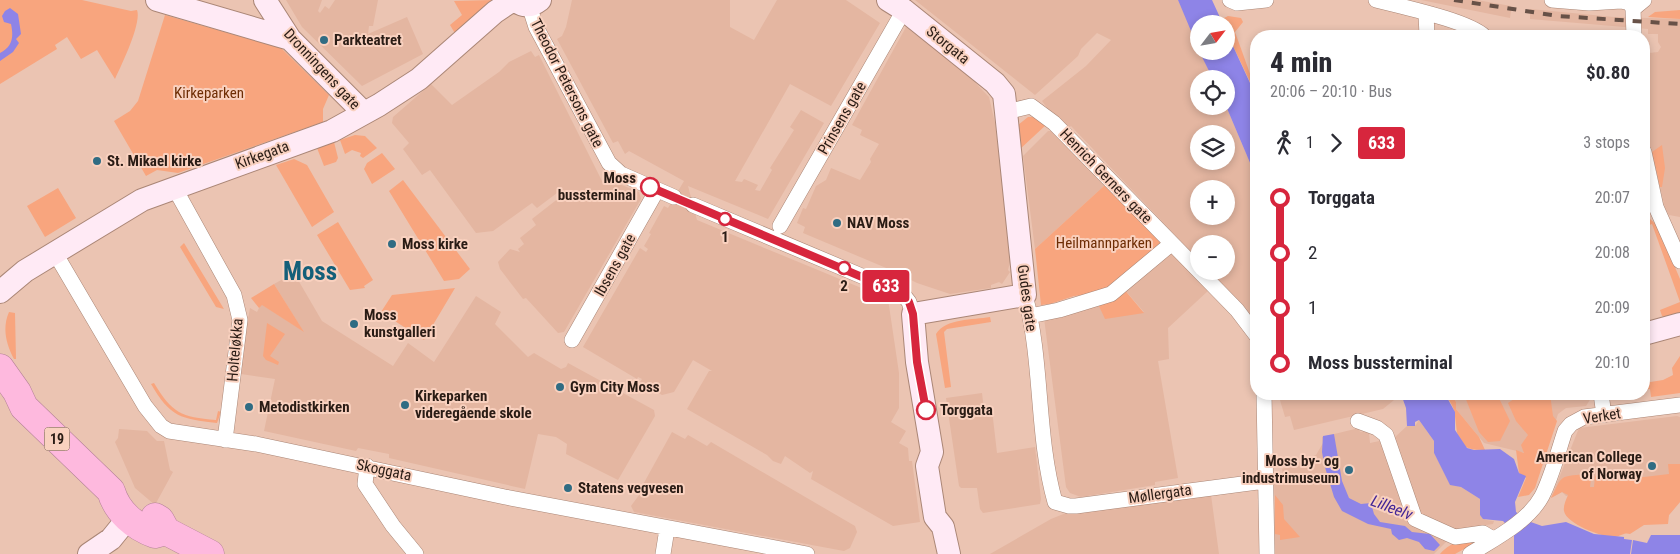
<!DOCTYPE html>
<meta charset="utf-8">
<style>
:root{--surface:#fff;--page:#f2f2f3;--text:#2b2b33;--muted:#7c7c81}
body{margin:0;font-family:"Roboto Condensed",sans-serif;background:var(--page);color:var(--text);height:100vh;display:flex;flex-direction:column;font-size:19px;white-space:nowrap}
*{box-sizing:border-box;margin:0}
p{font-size:16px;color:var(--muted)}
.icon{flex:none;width:28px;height:28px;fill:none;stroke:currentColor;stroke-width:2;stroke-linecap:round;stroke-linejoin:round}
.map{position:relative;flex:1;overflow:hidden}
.panel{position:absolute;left:1250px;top:30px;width:400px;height:370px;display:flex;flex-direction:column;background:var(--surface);border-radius:20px;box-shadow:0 2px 8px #0003}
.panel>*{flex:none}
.badge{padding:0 10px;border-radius:4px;font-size:18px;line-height:32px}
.needle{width:32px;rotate:59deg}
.controls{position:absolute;left:1190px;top:15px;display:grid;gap:10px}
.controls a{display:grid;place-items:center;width:45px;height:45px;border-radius:50%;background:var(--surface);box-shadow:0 2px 8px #0003;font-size:25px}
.map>.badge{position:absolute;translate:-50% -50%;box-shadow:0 0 0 2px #fff}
.legs{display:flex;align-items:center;gap:8px;height:55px;padding:0 20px;font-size:16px}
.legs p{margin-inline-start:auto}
.summary{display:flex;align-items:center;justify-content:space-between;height:85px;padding:0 20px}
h1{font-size:28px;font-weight:800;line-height:38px}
ul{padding:0 20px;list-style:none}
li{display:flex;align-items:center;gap:18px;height:55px;font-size:19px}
li i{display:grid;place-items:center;width:8px;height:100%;margin:0 6px;background:currentColor}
li i::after{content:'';width:12px;height:12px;margin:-6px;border:4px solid;border-radius:50%;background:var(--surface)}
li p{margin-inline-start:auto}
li:first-child i{background:linear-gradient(#0000 50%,currentColor 0)}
li:last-child i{background:linear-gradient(currentColor 50%,#0000 0)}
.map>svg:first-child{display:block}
.built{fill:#e4b6a1;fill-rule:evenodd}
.green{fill:#f8a57e}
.water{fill:#8e84e7}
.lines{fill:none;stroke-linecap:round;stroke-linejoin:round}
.street-casing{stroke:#aa8676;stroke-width:16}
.secondary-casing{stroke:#aa8676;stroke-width:24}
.highway-casing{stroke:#b48298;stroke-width:29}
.street{stroke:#fff;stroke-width:15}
.secondary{stroke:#ffeaf5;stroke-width:22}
.highway{stroke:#feb9de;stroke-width:28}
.rail{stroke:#675147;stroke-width:4;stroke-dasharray:9 9;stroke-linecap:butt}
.line-1-casing{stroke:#fff;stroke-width:11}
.line-1{stroke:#d7263d;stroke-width:8}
.poi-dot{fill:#306c83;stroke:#f9d1bf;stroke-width:2}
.stop-1-dot{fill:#fff;stroke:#d7263d;stroke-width:2.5}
.labels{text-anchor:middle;stroke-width:4;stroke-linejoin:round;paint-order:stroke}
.shield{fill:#f9d1bf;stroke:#685248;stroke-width:1}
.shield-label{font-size:14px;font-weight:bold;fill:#2a1c15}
.poi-label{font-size:15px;font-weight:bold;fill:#2a1c15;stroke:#f9d1bf;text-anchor:start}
.street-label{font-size:15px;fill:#2a1c15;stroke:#f9d1bf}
.park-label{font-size:15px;fill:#6e2d04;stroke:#f9d1bf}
.stop-label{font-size:15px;font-weight:bold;fill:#2a1c15;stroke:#f9d1bf}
.water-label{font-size:16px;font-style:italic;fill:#412496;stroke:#f9d1bf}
.town-label{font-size:25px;font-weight:bold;fill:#145f79;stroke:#f9d1bf}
</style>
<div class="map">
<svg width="1680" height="554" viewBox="0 0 1680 554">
<rect width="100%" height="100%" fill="#ebc4b2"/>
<!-- built -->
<path class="built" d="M286,0h36l-4,11 2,2 5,-7 4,3 6,-9h43l-5,26h-4l-1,8 39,-17 16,37 -61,32 -60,-59z
M572,0h158v27l24,13 23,-40h69l34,23 -49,83 -41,-22 -55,97 7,1 2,-3 14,6 -3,5 5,1 12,-21 -2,-2 24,-38 -4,-3 11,-17 23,13 -56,96 -80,-33 9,34 191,79 11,74v35l-8,14 15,9 -7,12 9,5 1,13h3l8,61 -27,4 -82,-47 2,-8 -3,2 -25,-17 -4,8 -8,-3 -6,-6 -80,-46 22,-38h3l-19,-11 -19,32 -12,3 -22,-13 2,-3 -4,-2 -1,2 -54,-32 57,-99 6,4 2,-3 -4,-3 7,-12 -2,-1 15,-27 4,2 16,-27 -55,-30 -4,3 -7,-13 -5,2 -56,-104 5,-3 4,-9z
M915,0h263l35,79h-14v27h27l30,71v145l-46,-51h16v-27h-27v16l-128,-134 -4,3 -11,-9 -14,-19 44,-35 25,-26 -14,-7 -16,16 -3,7 -43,39zM1199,134h27v27h-27zM1199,189h27v27h-27z
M1421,0h56l34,6v5l-1,7z
M1530,9l84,8 66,2v198l-11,-2 -4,-7 -21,-86v-15l5,-17v-37l9,-1 3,-5 -3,-5v-8h-10v-5l-118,-10z
M906,27l56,42 27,28 6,26 17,138 -2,1 -2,8 2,2 -8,12 -3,-2 -8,3v3l-41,6 -33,-11 -26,-13 -88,-37 2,-6 -8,-4 6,-15 3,1 10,-23 10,-6 5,-12 29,12 11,-18 -1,-3 9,-15 -19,-9 2,-5 -10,-5z
M531,51l4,6 4,-2 64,128 9,-2 27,11 2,7 -77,133 -6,1 -32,-35 -3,1 -23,-30 -2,-7 12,-13 10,3 -2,-3 6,-5 -4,-6 16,-13 -4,-6 32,-25 -3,-4 -24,18 -5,-5 -39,28 -17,2 -46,-63 -8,5 -19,-26 6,-6 -17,-20 1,-6 38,-33 21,21 47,-33 10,-10z
M1048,131h6l51,54 -70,64 -12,-93z
M1169,249l40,41 -41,38 1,31 -11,2 20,117 -23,4v3l-74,12 -11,-4 -4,-6 -22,-169 54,-14 46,8 -21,-24z
M294,273l28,48 71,45 15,-23 26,19 42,-66 25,16 -6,12 33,33 6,-4 27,16 5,-2 2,-4 86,47 1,6 -37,64 -52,-26 1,-10 -11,-7 -18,-3 -13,55 -136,-31v-4l-31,-6 -2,3 -92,-20 11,-52 -34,-5 6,-50 3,-16 7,4 4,-8 42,27 -29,-47z
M982,393l2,17h8l5,43 38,-6 6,52 -1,5 -57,9 -3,-4 -3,-21h-16l-2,-2 -13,-88z
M1285,394h112l-3,6 -11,9 -89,21 -4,-14 -5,1 -5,-17 6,-1z
M1451,394h141l1,1 -7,11 -20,2 -8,6 -7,22 -26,17 -41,-10 -28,-34v-7z
M1677,416l3,1v85l-11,13 -87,-21 -16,2 -4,-4 -11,6 28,-70z
M1419,420l15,21v12l16,31 11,3 19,12v16l6,5 8,1 -1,3 -34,5 -25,25h-159l-1,-77 9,-3 -1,-5 34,-14 7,-12 -1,-6 37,-9 1,4 6,-1 3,2 1,10 24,-5 13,-12h8z
M119,429l28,2 10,10h7l6,29 3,2 -18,33 -20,-17 -20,-46 3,-4z
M672,432l13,7 3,-4 19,11 4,-4 144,84 2,6 -7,16 -6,3 -210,-39 -3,-6 11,-15 -2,-1z
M1211,495l8,59h-229l61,-35 15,-6z"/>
<!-- green -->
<path class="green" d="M0,0h82l49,11 6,-1c5,13 -16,56 -22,69l-18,-29 -16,9 -14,-22 -12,8 2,4 -57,35z
M493,0l-37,35 -6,-10 12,-10 -8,-14z
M1680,10v9l-32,-2 7,-5z
M165,15l116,33 48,47 -6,14v13l-145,51 -21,-3 -11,6 -32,-55 16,-10 8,-10z
M1228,16l13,2 2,4 -8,10 18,50 -2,2 -25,-53v-7h-3l-1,-5z
M1028,117h8l11,7 -28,26 -1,-25z
M355,135l10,1 12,12 -14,10 -3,-2 1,-3 -9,-3 -7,4 -5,-14z
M334,142l4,16 -2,4 -12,4 -7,-18z
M1662,145l3,23 -3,19h-2l-8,-35z
M382,153l13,16 -23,15 -8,-15 3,-6z
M294,159l13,6 27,47 -22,15 -36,-62z
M403,180l67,89 -11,10 -15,2 -55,-90z
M1105,185l60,62 -56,45 -35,4 -24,8 -9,1 -6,-56z
M58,188l18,30 -31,19 -18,-31z
M1650,219l7,6 23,54v23l-28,-78 -8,3v-6z
M338,222l35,58 -9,6 1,2 -15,2 -33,-55z
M184,243l40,66 -8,-2 -36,-60z
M274,284l30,48 -42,-27 -3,3 -8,-10z
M455,288l-31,52 -43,-28 11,-17z
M1123,288l21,25 -39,6 -7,-15z
M1680,302v11l-15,4 -3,-1 -2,-6z
M9,312l6,1 1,46h-2c-8,-15 -12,-31 -5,-47z
M990,317l1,5 -44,7 -3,3 7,55 -6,1 -9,-54c10,-16 37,-14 54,-17z
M267,323l18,11 -15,22 9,6 -1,3 -12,-5 -3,-4z
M1680,356v37l-29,4 -1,-8 -6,1v-7l19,-3 10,-5 -1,-7z
M154,383c18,30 27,34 62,37l2,-9 3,1 -4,11c-36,-4 -47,-6 -66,-39z
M1445,394h6l5,8v7l23,28 6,13c-33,1 -26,-16 -31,-39 -1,-6 -6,-12 -9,-17z
M1472,394h25l13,27 -10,20 -12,1 -9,-10 -14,-35z
M1515,394h35l3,22 4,5 -22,67 -6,7 -11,2 8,-19 -7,-5 -3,-23 8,3 -3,-8 7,-10 -12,-14 -8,-18 6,-4z
M1668,464h12v38l-11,13 -1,9 -24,1 -14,9c-6,-2 -9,2 -15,3 -11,1 -49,-13 -51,-26 -1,-5 2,-11 4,-16l-6,-3 -11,6c12,-23 7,-21 34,-24l6,5 -1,8h4l1,-11 23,-5 1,9 50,-6z
M1275,495l8,10 1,14 16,18 -20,3v-5l-5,-1z
M1482,539l-27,15h-15c12,-14 25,-14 42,-15z"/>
<!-- water -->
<path class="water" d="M1178,0h34l11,24h-24v26z
M10,8l8,6 3,20 -5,5 3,4 -6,9 -13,9v-8c12,-6 14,-15 11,-29l-7,-2 -2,-6 3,-5z
M1226,31l30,65v81l-30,-71v-27h-13l-14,-28h27z
M1401,394h44l10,18v18l12,18 7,2 26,-1 14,10 5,14 7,3 -11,26 1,10 12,9 14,5 24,-4 28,12 30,3v2l8,1 -2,14h-116v-21l-11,-12 -20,-2 -3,-4v-16l-19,-12 -11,-2 -16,-32v-12l-15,-21 -4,2v4h-8l-1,-18z
M1334,434l8,47 7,17 12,6 10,-1 3,11 6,8 25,4 7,6 18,2 10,11 -6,6 -9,-2 -6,-7 -12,-4 -8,2 -7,-6 -1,-5 -23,-5 -26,-13 -8,-14 -10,-33 -2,-12 1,-16z
M1651,535h29v19h-49l2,-14 14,3z"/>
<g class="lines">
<!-- street casing -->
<g class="street-casing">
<path id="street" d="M1230,0l7,3 29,-3
M1376,0c26,7 90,20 108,36
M1552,0l37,3 32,-2 9,2 3,6 11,-9
M529,5l7,22 73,136 12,11 53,23
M1633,9l1,27
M1426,14l1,22
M1006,112l25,-6 23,17 145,148
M1644,152l12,55 24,54
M174,187l60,108 6,25 -15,120
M693,205l209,88 7,9 4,12
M780,226l124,-216
M55,253l90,153 16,20 8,5 87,13 249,53 302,57
M1199,271l38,39 19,25
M1025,295c18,67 11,140 30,207l14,4h7l189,-25
M1030,316l29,-6 52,-16 60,-50
M572,340l85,-150
M1264,394l3,160
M1601,394l3,21
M1358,421l19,7 9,7 29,84 40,18 28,-4 10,6
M367,466l-2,18 28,42 23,28
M663,554l4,-25
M1470,554c24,-15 58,-32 72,-58 10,-20 16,-44 23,-65l6,-7 13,-7 96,-12"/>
</g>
<!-- secondary casing -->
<g class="secondary-casing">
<path id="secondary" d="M157,0l133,39
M265,0l25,39 73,73
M514,0c9,7 17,7 26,0
M888,0l16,10 91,73 9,11 2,18 19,183 -112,19 4,48 15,90 -5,14 8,51 8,10 6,27
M0,292l25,-21 117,-71 190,-69 47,-26 40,-26 76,-67 18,-12
M1644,334l36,-10
M89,554l22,-15 17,-21"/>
</g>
<!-- highway casing -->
<g class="highway-casing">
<path id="highway" d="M0,368l17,24 7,15 87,84c6,21 24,36 44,43l11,-3
M155,517l5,3 6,11 44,23"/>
</g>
<!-- street -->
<use href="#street" class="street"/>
<!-- secondary -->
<use href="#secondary" class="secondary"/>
<!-- highway -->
<use href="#highway" class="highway"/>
<!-- rail -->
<path class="rail" d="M1454,0l104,16 122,8"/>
</g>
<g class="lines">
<!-- line-1 casing -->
<g class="line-1-casing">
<path id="line-1" d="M650,187l252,107 7,8 4,12 4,48 9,48"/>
</g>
<!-- line-1 -->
<use href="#line-1" class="line-1"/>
</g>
<!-- markers -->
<g class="poi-dot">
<circle cx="324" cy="40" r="5"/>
<circle cx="97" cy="161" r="5"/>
<circle cx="837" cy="223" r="5"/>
<circle cx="392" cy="244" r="5"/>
<circle cx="354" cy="324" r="5"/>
<circle cx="560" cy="387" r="5"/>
<circle cx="405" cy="405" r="5"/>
<circle cx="249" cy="407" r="5"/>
<circle cx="1652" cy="466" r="5"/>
<circle cx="1349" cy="470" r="5"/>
<circle cx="568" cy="488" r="5"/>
</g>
<g class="stop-1-dot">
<circle cx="650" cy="187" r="9"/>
<circle cx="725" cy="219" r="6"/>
<circle cx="844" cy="268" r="6"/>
<circle cx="926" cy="410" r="9"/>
</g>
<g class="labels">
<!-- shield labels -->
<rect class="shield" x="44.5" y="427.5" width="25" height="23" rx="4"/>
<g class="shield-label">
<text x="57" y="444">19</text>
</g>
<!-- poi labels -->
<g class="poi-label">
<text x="334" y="45">Parkteatret</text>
<text x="107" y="166">St. Mikael kirke</text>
<text x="847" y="228">NAV Moss</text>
<text x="402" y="249">Moss kirke</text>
<text x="364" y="320">Moss<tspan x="364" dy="17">kunstgalleri</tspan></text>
<text x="570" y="392">Gym City Moss</text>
<text x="415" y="401">Kirkeparken<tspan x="415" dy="17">videregående skole</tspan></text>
<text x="259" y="412">Metodistkirken</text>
<text x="1642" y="462" text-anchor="end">American College<tspan x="1642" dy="17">of Norway</tspan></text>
<text x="1339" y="466" text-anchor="end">Moss by- og<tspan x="1339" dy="17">industrimuseum</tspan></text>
<text x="578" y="493">Statens vegvesen</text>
</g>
<!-- street labels -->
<g class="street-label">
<text transform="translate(948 45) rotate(39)" y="5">Storgata</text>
<text transform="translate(322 69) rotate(47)" y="5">Dronningens gate</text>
<text transform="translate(567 83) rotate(63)" y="5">Theodor Petersons gate</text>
<text transform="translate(842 118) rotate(-60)" y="5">Prinsens gate</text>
<text transform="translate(262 155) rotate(-20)" y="5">Kirkegata</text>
<text transform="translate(1106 176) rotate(46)" y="5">Henrich Gerners gate</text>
<text transform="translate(615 265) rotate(-61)" y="5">Ibsens gate</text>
<text transform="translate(1027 298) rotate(82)" y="5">Gudes gate</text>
<text transform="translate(235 350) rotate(-85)" y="5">Holteløkka</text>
<text transform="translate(1602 416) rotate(-9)" y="5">Verket</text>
<text transform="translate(384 470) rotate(12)" y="5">Skoggata</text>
<text transform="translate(1160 494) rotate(-8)" y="5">Møllergata</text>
</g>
<!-- park labels -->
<g class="park-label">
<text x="209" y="98">Kirkeparken</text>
<text x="1104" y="248">Heilmannparken</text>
</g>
<!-- stop labels -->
<g class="stop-label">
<text x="636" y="183" text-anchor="end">Moss<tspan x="636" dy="17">bussterminal</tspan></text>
<text x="725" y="242">1</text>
<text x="844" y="291">2</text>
<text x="940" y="415" text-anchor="start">Torggata</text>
</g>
<!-- water labels -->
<g class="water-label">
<text transform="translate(1392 507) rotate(21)" y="6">Lilleelv</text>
</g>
<!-- town labels -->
<g class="town-label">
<text x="310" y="280">Moss</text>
</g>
</g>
</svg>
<div class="controls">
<a><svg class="needle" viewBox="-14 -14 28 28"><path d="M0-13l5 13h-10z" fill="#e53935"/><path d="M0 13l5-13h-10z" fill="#7c7c81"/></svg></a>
<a><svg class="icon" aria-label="locate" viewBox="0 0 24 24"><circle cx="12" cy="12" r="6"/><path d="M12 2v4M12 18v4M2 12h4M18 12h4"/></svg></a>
<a><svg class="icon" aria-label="layers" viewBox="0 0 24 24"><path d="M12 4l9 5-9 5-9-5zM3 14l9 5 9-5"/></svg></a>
<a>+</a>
<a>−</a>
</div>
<b class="badge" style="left:886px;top:286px;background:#d7263d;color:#fff">633</b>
<section class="panel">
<div class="summary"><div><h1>4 min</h1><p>20:06 – 20:10 · Bus</p></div><b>$0.80</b></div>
<div class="legs"><svg class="icon" aria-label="walk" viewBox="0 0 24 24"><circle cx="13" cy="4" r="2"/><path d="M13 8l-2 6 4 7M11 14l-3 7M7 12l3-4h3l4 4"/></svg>1<svg class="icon" aria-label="forward" viewBox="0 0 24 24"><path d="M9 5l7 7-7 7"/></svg><b class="badge" style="background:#d7263d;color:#fff">633</b><p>3 stops</p></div>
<ul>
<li><i style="color:#d7263d"></i><b>Torggata</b><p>20:07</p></li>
<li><i style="color:#d7263d"></i><span>2</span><p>20:08</p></li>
<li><i style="color:#d7263d"></i><span>1</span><p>20:09</p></li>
<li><i style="color:#d7263d"></i><b>Moss bussterminal</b><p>20:10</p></li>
</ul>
</section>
</div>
